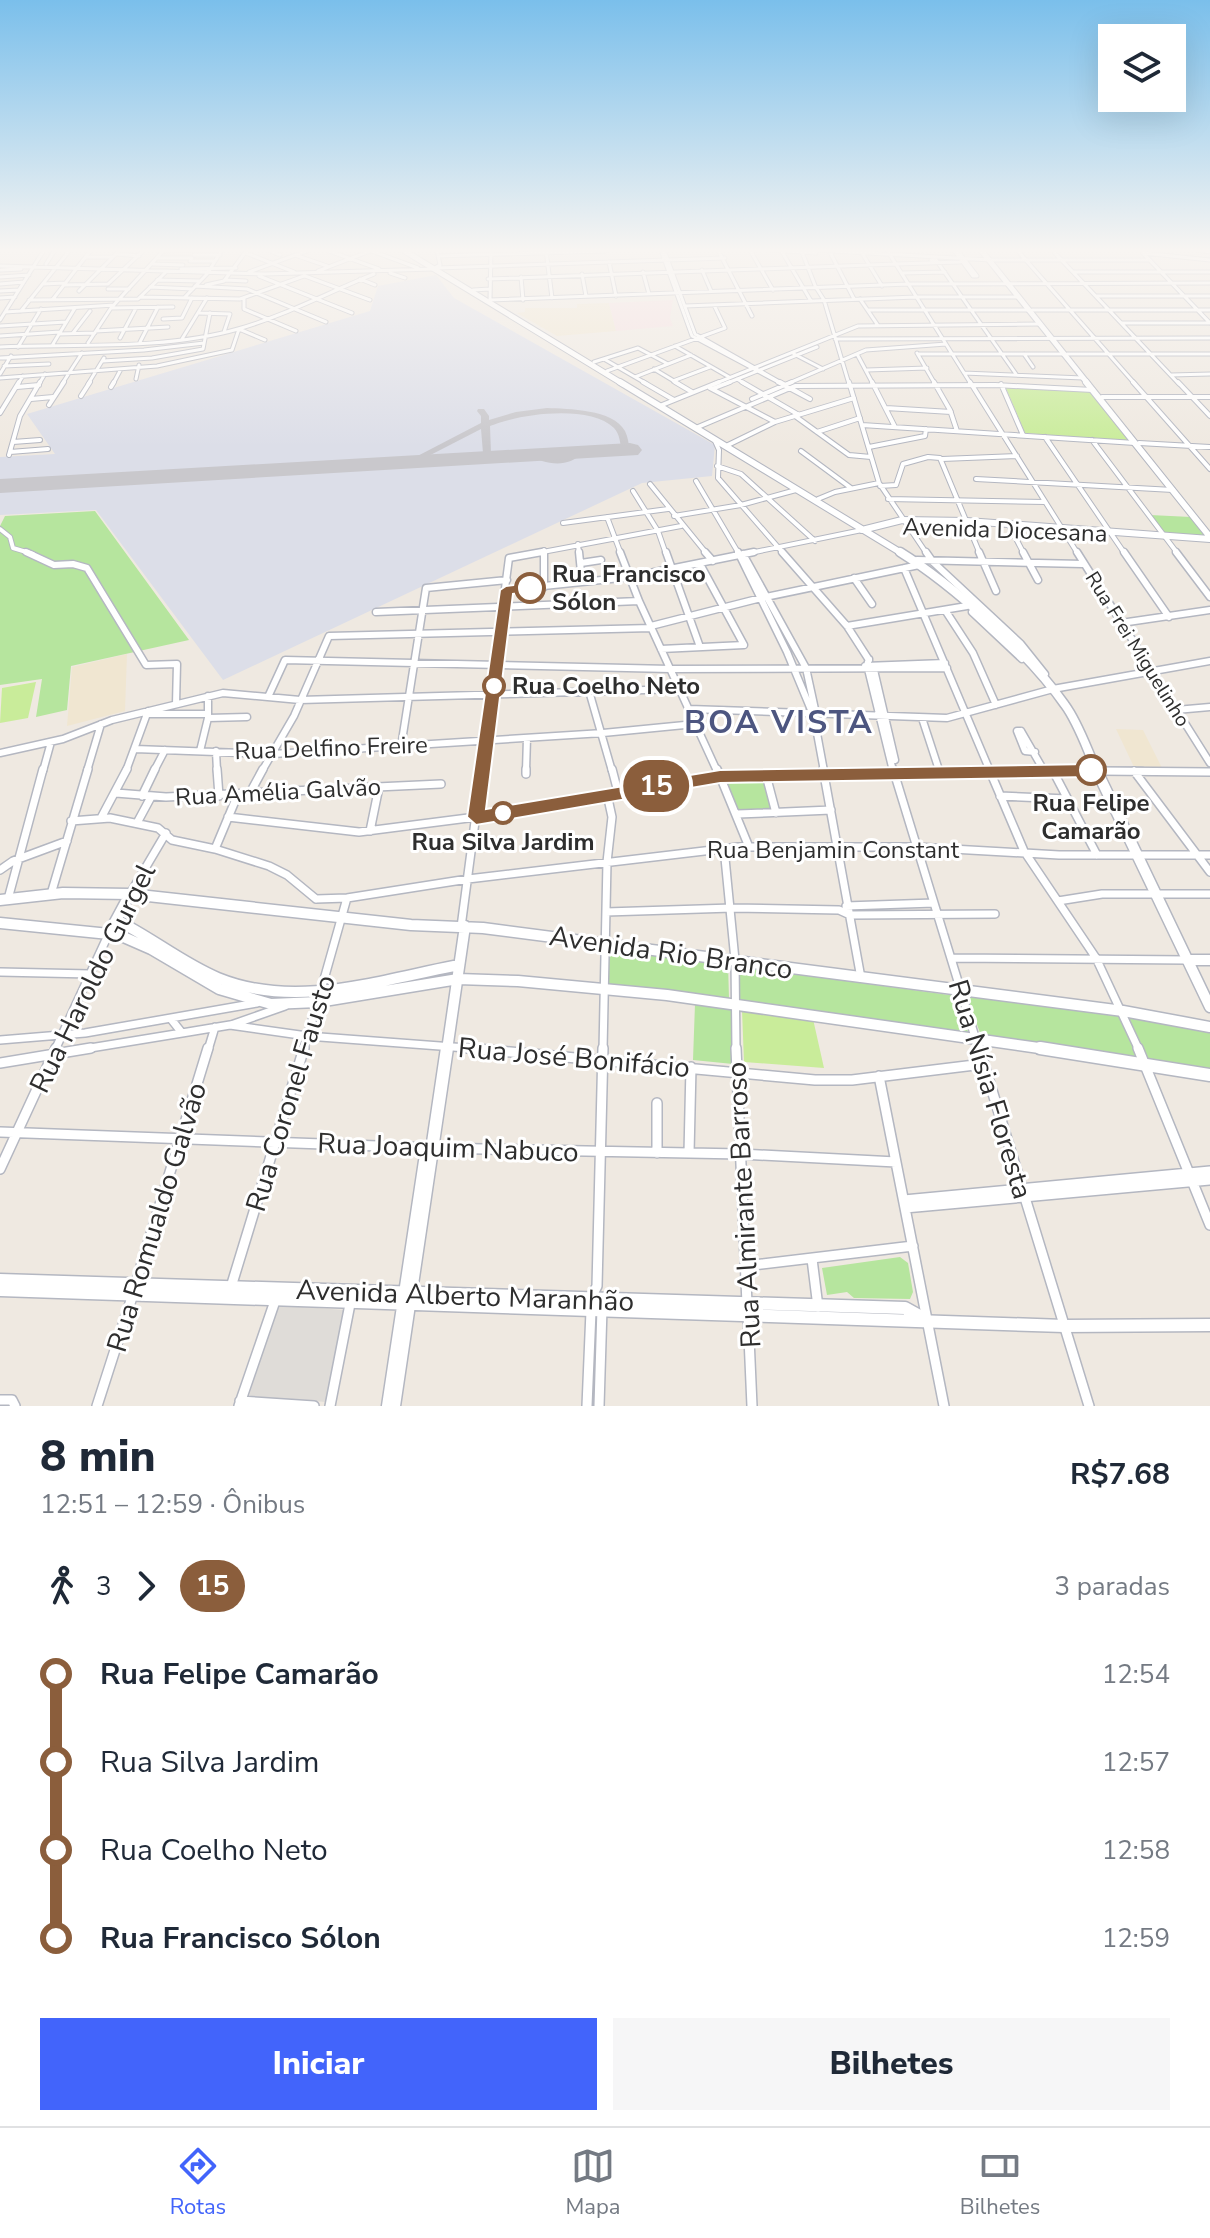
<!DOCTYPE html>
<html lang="pt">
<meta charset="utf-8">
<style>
:root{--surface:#fff;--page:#f6f6f7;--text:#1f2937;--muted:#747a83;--line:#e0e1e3;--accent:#4264fb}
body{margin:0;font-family:"Nunito Sans",sans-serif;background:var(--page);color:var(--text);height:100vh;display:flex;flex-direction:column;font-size:30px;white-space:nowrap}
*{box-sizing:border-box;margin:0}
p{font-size:26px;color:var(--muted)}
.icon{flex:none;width:44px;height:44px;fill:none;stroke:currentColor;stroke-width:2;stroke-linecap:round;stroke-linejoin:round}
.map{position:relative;height:1406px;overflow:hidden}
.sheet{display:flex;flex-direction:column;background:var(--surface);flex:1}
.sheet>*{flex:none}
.badge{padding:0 16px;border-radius:26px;font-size:28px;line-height:52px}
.tools{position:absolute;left:1098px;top:24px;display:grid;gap:16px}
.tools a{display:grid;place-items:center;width:88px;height:88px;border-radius:0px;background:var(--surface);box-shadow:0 8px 32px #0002;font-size:40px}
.map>.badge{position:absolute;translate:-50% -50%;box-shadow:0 0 0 4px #fff}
.legs{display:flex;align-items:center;gap:12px;height:88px;padding:0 40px;font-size:26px}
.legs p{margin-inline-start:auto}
.overview{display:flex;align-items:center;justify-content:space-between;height:136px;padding:0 40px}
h1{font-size:44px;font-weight:800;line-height:60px}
.action{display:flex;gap:16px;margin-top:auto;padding:16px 40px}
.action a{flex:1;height:92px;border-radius:0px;background:var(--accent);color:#fff;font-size:32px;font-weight:800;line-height:92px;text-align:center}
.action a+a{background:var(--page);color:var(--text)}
ul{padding:0 40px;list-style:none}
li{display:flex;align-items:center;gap:28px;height:88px;font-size:30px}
li i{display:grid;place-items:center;width:12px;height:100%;margin:0 10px;background:currentColor}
li i::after{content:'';width:20px;height:20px;margin:-10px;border:6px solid;border-radius:50%;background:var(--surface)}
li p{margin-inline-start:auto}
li:first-child i{background:linear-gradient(#0000 50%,currentColor 0)}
li:last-child i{background:linear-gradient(currentColor 50%,#0000 0)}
.dock{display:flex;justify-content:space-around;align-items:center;height:112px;border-top:2px solid var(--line);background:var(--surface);font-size:22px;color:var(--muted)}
.dock a{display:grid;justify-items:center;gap:4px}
.dock .current{color:var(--accent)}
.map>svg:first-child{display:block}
.education{fill:#f0e6d1}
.medical{fill:#f5dfe0}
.airport{fill:#dcdee8}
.green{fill:#b6e59e}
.pitch{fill:#c9ec9a}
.plaza{fill:#dfdcd8}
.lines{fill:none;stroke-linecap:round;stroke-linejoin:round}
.taxiway{fill:#c9c8cc;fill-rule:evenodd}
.runway{fill:#c9c8cc;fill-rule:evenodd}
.street-far4-casing{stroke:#b4b7c1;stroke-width:5}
.street-far3-casing{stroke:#b4b7c1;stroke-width:6}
.street-far2-casing{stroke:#b4b7c1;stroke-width:9}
.street-far1-casing{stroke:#b4b7c1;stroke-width:10}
.street-casing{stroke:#b4b7c1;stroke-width:12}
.secondary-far4-casing{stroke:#b4b7c1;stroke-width:7}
.secondary-far3-casing{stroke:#b4b7c1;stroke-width:8}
.secondary-far2-casing{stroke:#b4b7c1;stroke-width:11}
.secondary-far1-casing{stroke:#b4b7c1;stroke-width:13}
.secondary-casing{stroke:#b4b7c1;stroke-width:15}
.street-far4{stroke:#fff;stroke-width:3}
.street-far3{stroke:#fff;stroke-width:4}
.street-far2{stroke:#fff;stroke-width:6}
.street-far1{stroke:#fff;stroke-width:7}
.street{stroke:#fff;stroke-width:9}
.secondary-far4{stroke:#fff;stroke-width:5}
.secondary-far3{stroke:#fff;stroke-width:6}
.secondary-far2{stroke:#fff;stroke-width:8}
.secondary-far1{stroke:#fff;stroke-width:10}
.secondary{stroke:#fff;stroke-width:12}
.line-1{fill:#8b5e3c;stroke:#fff;stroke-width:2}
.stop-1-dot{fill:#fff;stroke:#8b5e3c;stroke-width:4}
.labels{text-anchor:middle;stroke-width:6;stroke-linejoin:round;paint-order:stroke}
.far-street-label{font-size:20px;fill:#2e2e2e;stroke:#fff}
.street-label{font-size:24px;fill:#2e2e2e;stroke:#fff}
.stop-label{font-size:24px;font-weight:bold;fill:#2e2e2e;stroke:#fff;text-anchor:start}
.near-street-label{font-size:28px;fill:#2e2e2e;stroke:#fff}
.district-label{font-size:32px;font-weight:bold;letter-spacing:2px;fill:#4d5680;stroke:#fff}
</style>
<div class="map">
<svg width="1210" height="1406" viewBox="0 0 1210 1406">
<rect width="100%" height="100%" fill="#efe9e1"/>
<!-- education -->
<path class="education" d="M609,303l7,28 -59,5 -40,-23 8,-1v-4h52v-4z
M127,654l-2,57 -58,15 5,-59z
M1116,729l27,1 19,38 -28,-1z"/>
<!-- medical -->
<path class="medical" d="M673,300l-3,18 3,8 -57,5 -7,-28z"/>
<!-- airport -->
<path class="airport" d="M436,275l18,23 261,147 -3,31 -70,7 -419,197 -127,-170 -96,5v-58l55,-3 -28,-40 343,-103 8,-25z"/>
<!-- green -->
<path class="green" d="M95,511l94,129 -118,26 -4,44 -31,7 6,-38 -42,6v-159l5,-10z
M1150,515l41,2 14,19 -42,-3z
M763,778l9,32 -33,1 -14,-31z
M609,948l119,16 1,34 -124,-13z
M737,966l220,30 11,36 -231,-32z
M967,996l152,18 19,45 -120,-16 -38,-10z
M695,1004l36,5 2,55 -40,-4z
M1128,1015l82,16v38l-64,-8z
M900,1257l8,6 5,29 -3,7 -56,-1 -7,-6 -20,3 -5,-27z"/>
<!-- pitch -->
<path class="pitch" d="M1005,386l86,5 38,50 -104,-8z
M36,682l-8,36 -28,5 2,-35z
M742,1010l71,9 11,49 -80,-6z"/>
<!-- plaza -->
<path class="plaza" d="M277,1305l67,5 -18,92 -77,-6z"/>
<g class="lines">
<!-- taxiway -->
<path class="taxiway" d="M547,408c21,1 66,1 78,23 3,6 4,13 4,19l-7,2c-2,-8 -2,-18 -8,-24 -25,-24 -95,-14 -124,-2l1,28 -12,7 -4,-3 8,-5 -2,-24 -68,35 -3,1 -4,-3 75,-39v-7l-4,-5 1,-2h6l5,7v4l27,-8z
M578,450l4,3c-14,16 -38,11 -54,2l4,-3 31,7z"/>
<!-- runway -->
<path class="runway" d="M630,443l8,2 4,5 -4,5 -638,38v-14z"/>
<!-- street-far4 casing -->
<g class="street-far4-casing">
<path id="street-far4" d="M268,250l12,5
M326,250l53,19
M369,250l49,18
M491,250l-1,50 419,-16 301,-1
M546,250l6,48
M661,250l31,86 90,48
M664,250l31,84 88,50
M718,250l34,66
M750,250l23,40
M770,250l46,3
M781,250l30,51
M814,250l177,10h159
M887,250l84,134
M954,250l19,26h4l-20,-26
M1017,250l118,134
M1052,250l127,134
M1140,250l70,73
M1196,250l14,2
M163,251l34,-1
M802,252l14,36
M246,253l48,19
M862,253l20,33
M1143,253l67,7
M117,254l22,2
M831,254l23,45
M194,255h26
M295,255l32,11
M438,256l168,-5
M86,257h27
M158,258h34
M931,260h5l80,114
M190,261h25
M609,262l7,34
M46,264l9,-14
M153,264l30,1
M896,264l64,-2
M0,266l265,8 168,-5 7,-4 -3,-15
M437,268l288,-10
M181,269l55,-1
M1,270l20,-1
M702,270l9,21
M318,271l52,-20
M249,272l60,-22
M643,272l6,22
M1073,272h137
M390,273l15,5
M902,273l43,-1
M582,274l4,22
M259,276l93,37
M305,276l65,24
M0,277l29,-2
M521,277l2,23
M360,279l15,6
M488,279l408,-15
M157,280l43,1
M225,280l21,1
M0,284l24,-2
M43,284l22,-1
M64,285l44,-1 36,-34
M206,285l18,-4 23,-31
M195,286l52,3 79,33
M150,287l43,2
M108,289h21
M817,289l7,11 25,84
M473,290l17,-1
M0,291l19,-1
M79,291l41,-41
M1096,296h114
M140,297l100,2 64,-23
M185,297l22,-23 15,-24
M0,298l15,-1
M244,298v11l52,22
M53,299l38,-49
M860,299l17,25
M29,300l109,-1 27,-26
M685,306l231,-9h102
M111,308l62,-1
M868,310h160
M1032,310h178
M21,311l49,-61
M5,312l109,-7
M199,313l31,1 -6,18
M163,319l19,-1 10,-20
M0,320l44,-70
M1122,323h88
M0,326l66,-4
M239,329l26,11
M96,331l72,-4
M73,333l17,-22
M59,334l36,-1
M0,336l60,-4
M120,338l16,-30
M182,339l25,-41
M835,339l375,-1
M140,342l18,-35
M88,343l23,-35 53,-58
M53,344l22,-36
M675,346l54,31
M0,347c76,-3 165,3 238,-18 46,-13 91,-37 136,-55
M18,347l23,-38
M917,353l18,31
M794,354l29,15
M857,354l16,30
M919,354h145
M1024,354l9,13
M1067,354h143
M0,358l144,-8 60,-7
M604,359l43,25
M103,361l49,-3 51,-9 7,-36
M594,362l44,-14 30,16
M4,366l45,-2
M654,369l25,15
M867,370l60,-2
M607,371l118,-43 -11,-23
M964,373l119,5
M0,374l11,-18
M1171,375l39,-1
M635,377l56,-22
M0,378l157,-12 75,-16 7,-21
M136,379l3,-14
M737,379l8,5
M673,381l37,-14
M18,384l5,-8
M39,384l6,-10
M62,384l20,-31
M88,384l16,-26
M113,384l8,-15
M714,384l144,-58 182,-2
M725,384l92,-37
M787,384l79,-34 80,-6"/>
</g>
<!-- street-far3 casing -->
<g class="street-far3-casing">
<path id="street-far3" d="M643,382l31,18
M675,382l17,10
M742,382l57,33
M778,382l32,17 -30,-17
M849,382l30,101 48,71
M872,382l23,45
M934,382l16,28 7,21
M970,382l108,172
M1133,382l77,87
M1178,382l32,34
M1001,384l22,51
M17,387l22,-2
M111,387l3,-5
M710,388l65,34
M712,389l18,-7
M81,396l9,-14
M1102,397h108
M31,399l22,-2
M752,399l40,-17
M49,405l15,-23
M662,405l57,-23
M886,408l65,4
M0,413l19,-31
M795,416l54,39 22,2
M862,425l273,18
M698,427l97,-41 200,-1 98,5
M817,432l43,-14
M1045,437l80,117
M1092,440l86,114
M715,441l4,9 -1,28 66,76
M13,442l27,-2
M1139,443l71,4
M728,445l47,-23 79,-24
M869,447l56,-11 1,-7
M801,451l50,37
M10,452l38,-3
M9,455l11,-39 20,-34
M942,459l75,-3
M717,466l24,8 74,67
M976,479l197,11
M696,481l43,73
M650,484l57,70
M880,486l16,-1 7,-21 25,-7 12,1 40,96
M633,491l25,40 8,23
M818,499l17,-7 44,-9
M888,499l157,3
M674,516l67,-11 55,-15
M607,517l14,37
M563,523l105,-14
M1010,527l14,27
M0,529l10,8 3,11 20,6
M578,544l1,10
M544,550v4
M532,554l149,-28
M745,554l117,-24"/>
</g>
<!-- street-far2 casing -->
<g class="street-far2-casing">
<path id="street-far2" d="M26,552l28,13 19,-1 14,4 59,97 31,-1 -1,40
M544,552v35
M579,552l3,30
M620,552l19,49 78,170
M666,552l34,95
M705,552l8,9
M738,552l49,100 27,65 10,54
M782,552l65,74 22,34
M926,552l7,10 88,82 24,30
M979,552l17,39
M1023,552l15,28
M1077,552l133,211
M1124,552l45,65
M1176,552l34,45
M743,554l63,114 10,46
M917,560l166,4
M581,563l20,-3
M904,568l86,203
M854,578l18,26
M506,590l124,-13 124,-25
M945,610l28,43 23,52
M376,612l263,-11
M972,612l50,47
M1121,623l89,-13
M651,626l110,-28 158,-33
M847,626l120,-20
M661,649l83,-4 -44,-81
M869,659l-2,6 26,106
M865,666l80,-3
M874,670l21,90
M589,691l23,80
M268,697l17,-37 385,9 277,-1
M689,709l258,9 106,-29 157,-28
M1176,710l34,-3
M147,714h61
M208,718l39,-1
M922,718l17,52
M1021,731l22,38
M1021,731h-4l8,20 10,1
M401,747l25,-159 81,-8
M135,749l138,5 330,-21 92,-9
M200,751l8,-33v-22
M216,751l1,20
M0,753l63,-14 49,-19 111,-27 77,7 380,-11
M43,771l8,-29
M87,771l14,-47
M126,771l22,-60
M154,771l11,-21
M262,771l32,-55 35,-80 323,-8
M481,771l28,-213 33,-6
M526,771l1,-33
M935,771h207"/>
</g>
<!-- street-far1 casing -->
<g class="street-far1-casing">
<path id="street-far1" d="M217,769l2,27
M612,769l6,23
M717,769l32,78
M823,769l38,209
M893,769l86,281
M989,769l35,82 72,107 43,92
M1052,769l45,86
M1134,771l76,101
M526,774v-5
M766,775l10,38
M116,793l50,4 275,-13
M250,793l13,-24
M142,796l13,-27
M1000,796l67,3
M738,814l93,-4
M228,817l131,15 117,-15 244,-40 268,-7 222,2
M101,818l26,-49
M71,821l39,-3 48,10 14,12 43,9 54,17 18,9 29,24
M137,823l14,-26
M370,831l9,-44
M724,848l11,112 1,90
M215,849l23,-55
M0,870l13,-9 54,-20
M51,894l37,-125
M130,894l36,-61
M8,899l35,-130
M316,899l31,-1 121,-19 270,-32h179l142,8h151
M1058,901l44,-7h108
M846,906l88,-3
M606,912l126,-4 107,2 11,5 145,-1
M461,927l21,-158
M951,958l236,2
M0,972l90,2
M321,990l26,-92
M171,1019l11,14 48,-8 77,11 186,14
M231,1025l54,-19
M0,1040l85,-7 172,-30
M55,1050l54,-117
M78,1050l104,-17
M208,1050l7,-23
M303,1050l15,-49
M603,1050l4,-188 5,-45 -5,-23"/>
</g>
<!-- street casing -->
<g class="street-casing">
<path id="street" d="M467,1048l348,32h37l131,-16
M736,1048l11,256
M979,1048l110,358
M1138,1048l72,177
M0,1063l91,-15
M879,1076l65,330
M657,1103v50
M0,1132l433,16 308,6 155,8
M689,1153l2,-86
M0,1169l56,-121
M904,1200l306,-29
M905,1208l305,-28
M812,1259l6,48
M745,1266l168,-20
M136,1283l72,-235
M231,1287l73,-239
M592,1296l5,-10 6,-238
M748,1315l4,91
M0,1400h12l3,6
M240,1401l74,5
M97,1406l36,-112
M239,1406l36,-105
M330,1406l20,-102
M587,1406l4,-95
M599,1406l3,-98"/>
</g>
<!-- secondary-far4 casing -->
<g class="secondary-far4-casing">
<path id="secondary-far4" d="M403,250l220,134
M981,250l107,134"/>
</g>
<!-- secondary-far3 casing -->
<g class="secondary-far3-casing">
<path id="secondary-far3" d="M620,382l283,172
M1086,382l124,155
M862,530l40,-10 65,1 243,18"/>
</g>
<!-- secondary-far2 casing -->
<g class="secondary-far2-casing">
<path id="secondary-far2" d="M900,552c53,33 129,101 165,153 14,19 22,45 32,66"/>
</g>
<!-- secondary-far1 casing -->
<g class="secondary-far1-casing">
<path id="secondary-far1" d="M1096,769l114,238
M0,900l63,-7 67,1 281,31 72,3 640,83 87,16
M116,920c35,17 66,43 102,58 76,31 159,3 236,-12
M0,923l119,12 32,14 68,40 52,15 47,-2 140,-23 60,2 149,14 386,55
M109,933l21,-39
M1187,960h23
M447,1050l18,-124"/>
</g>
<!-- secondary casing -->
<g class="secondary-casing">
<path id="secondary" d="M1040,1048l170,27
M0,1280l905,28 18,10
M0,1290l1064,36 146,-1
M388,1406l37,-245
M394,1406l53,-358"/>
</g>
<!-- street-far4 -->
<use href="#street-far4" class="street-far4"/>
<!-- street-far3 -->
<use href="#street-far3" class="street-far3"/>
<!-- street-far2 -->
<use href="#street-far2" class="street-far2"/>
<!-- street-far1 -->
<use href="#street-far1" class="street-far1"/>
<!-- street -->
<use href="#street" class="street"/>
<!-- secondary-far4 -->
<use href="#secondary-far4" class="secondary-far4"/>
<!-- secondary-far3 -->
<use href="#secondary-far3" class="secondary-far3"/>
<!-- secondary-far2 -->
<use href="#secondary-far2" class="secondary-far2"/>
<!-- secondary-far1 -->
<use href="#secondary-far1" class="secondary-far1"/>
<!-- secondary -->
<use href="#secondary" class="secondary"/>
</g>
<!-- sky -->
<linearGradient id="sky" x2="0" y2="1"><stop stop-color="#7abfeb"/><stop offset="0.56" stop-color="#f8f5f2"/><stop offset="1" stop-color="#f8f5f2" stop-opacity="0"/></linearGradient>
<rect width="1210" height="447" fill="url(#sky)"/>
<!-- line-1 -->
<path class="line-1" d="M530,583l7,5 -2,3 -22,3 -27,215 234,-39 371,-6 8,6 -8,7 -371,6 -244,42 -9,-8 33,-227 6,-4z"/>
<!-- markers -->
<g class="stop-1-dot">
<circle cx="530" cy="588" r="14"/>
<circle cx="494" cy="686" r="10"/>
<circle cx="1091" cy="770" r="14"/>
<circle cx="503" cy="813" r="10"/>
</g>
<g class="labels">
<!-- far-street labels -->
<g class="far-street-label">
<text transform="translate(1138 649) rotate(58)" y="7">Rua Frei Miguelinho</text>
</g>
<!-- street labels -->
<g class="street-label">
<text transform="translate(1005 530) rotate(2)" y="8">Avenida Diocesana</text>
<text transform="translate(331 748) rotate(-2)" y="8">Rua Delfino Freire</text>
<text transform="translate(278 792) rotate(-3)" y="8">Rua Amélia Galvão</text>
<text x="833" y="858">Rua Benjamin Constant</text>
</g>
<!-- stop labels -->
<g class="stop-label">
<text x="552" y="582">Rua Francisco<tspan x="552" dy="28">Sólon</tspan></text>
<text x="512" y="694">Rua Coelho Neto</text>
<text x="1091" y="811" text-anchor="middle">Rua Felipe<tspan x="1091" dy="28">Camarão</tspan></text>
<text x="503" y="850" text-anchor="middle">Rua Silva Jardim</text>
</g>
<!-- near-street labels -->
<g class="near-street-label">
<text transform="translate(671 952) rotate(8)" y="10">Avenida Rio Branco</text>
<text transform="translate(92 978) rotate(-64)" y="10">Rua Haroldo Gurgel</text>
<text transform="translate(574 1057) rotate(5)" y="10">Rua José Bonifácio</text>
<text transform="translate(991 1089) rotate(73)" y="10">Rua Nísia Floresta</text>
<text transform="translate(290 1093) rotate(-73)" y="10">Rua Coronel Fausto</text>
<text transform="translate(448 1147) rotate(2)" y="10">Rua Joaquim Nabuco</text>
<text transform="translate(743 1205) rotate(-93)" y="10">Rua Almirante Barroso</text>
<text transform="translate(156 1217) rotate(-73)" y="10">Rua Romualdo Galvão</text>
<text transform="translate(465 1295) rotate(2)" y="10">Avenida Alberto Maranhão</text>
</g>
<!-- district labels -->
<g class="district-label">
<text x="779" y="733">BOA VISTA</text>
</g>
</g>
</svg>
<div class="tools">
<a><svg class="icon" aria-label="layers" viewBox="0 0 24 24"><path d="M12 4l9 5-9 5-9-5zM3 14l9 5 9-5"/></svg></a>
</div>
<b class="badge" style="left:656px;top:786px;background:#8b5e3c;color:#fff">15</b>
</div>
<section class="sheet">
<div class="overview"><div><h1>8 min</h1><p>12:51 – 12:59 · Ônibus</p></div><b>R$7.68</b></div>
<div class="legs"><svg class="icon" aria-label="walk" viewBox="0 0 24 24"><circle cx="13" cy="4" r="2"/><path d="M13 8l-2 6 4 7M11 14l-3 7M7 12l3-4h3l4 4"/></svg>3<svg class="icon" aria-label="forward" viewBox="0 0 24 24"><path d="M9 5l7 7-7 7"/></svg><b class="badge" style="background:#8b5e3c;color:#fff">15</b><p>3 paradas</p></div>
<ul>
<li><i style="color:#8b5e3c"></i><b>Rua Felipe Camarão</b><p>12:54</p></li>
<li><i style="color:#8b5e3c"></i><span>Rua Silva Jardim</span><p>12:57</p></li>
<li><i style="color:#8b5e3c"></i><span>Rua Coelho Neto</span><p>12:58</p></li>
<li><i style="color:#8b5e3c"></i><b>Rua Francisco Sólon</b><p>12:59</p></li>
</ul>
<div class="action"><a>Iniciar</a><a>Bilhetes</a></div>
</section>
<nav class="dock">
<a class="current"><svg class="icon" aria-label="directions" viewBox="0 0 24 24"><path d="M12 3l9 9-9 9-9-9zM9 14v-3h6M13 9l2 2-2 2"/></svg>Rotas</a>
<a><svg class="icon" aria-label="map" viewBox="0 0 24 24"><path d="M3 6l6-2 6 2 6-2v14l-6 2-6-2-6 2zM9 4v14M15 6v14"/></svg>Mapa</a>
<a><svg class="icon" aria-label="tickets" viewBox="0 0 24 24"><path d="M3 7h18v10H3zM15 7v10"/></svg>Bilhetes</a>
</nav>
